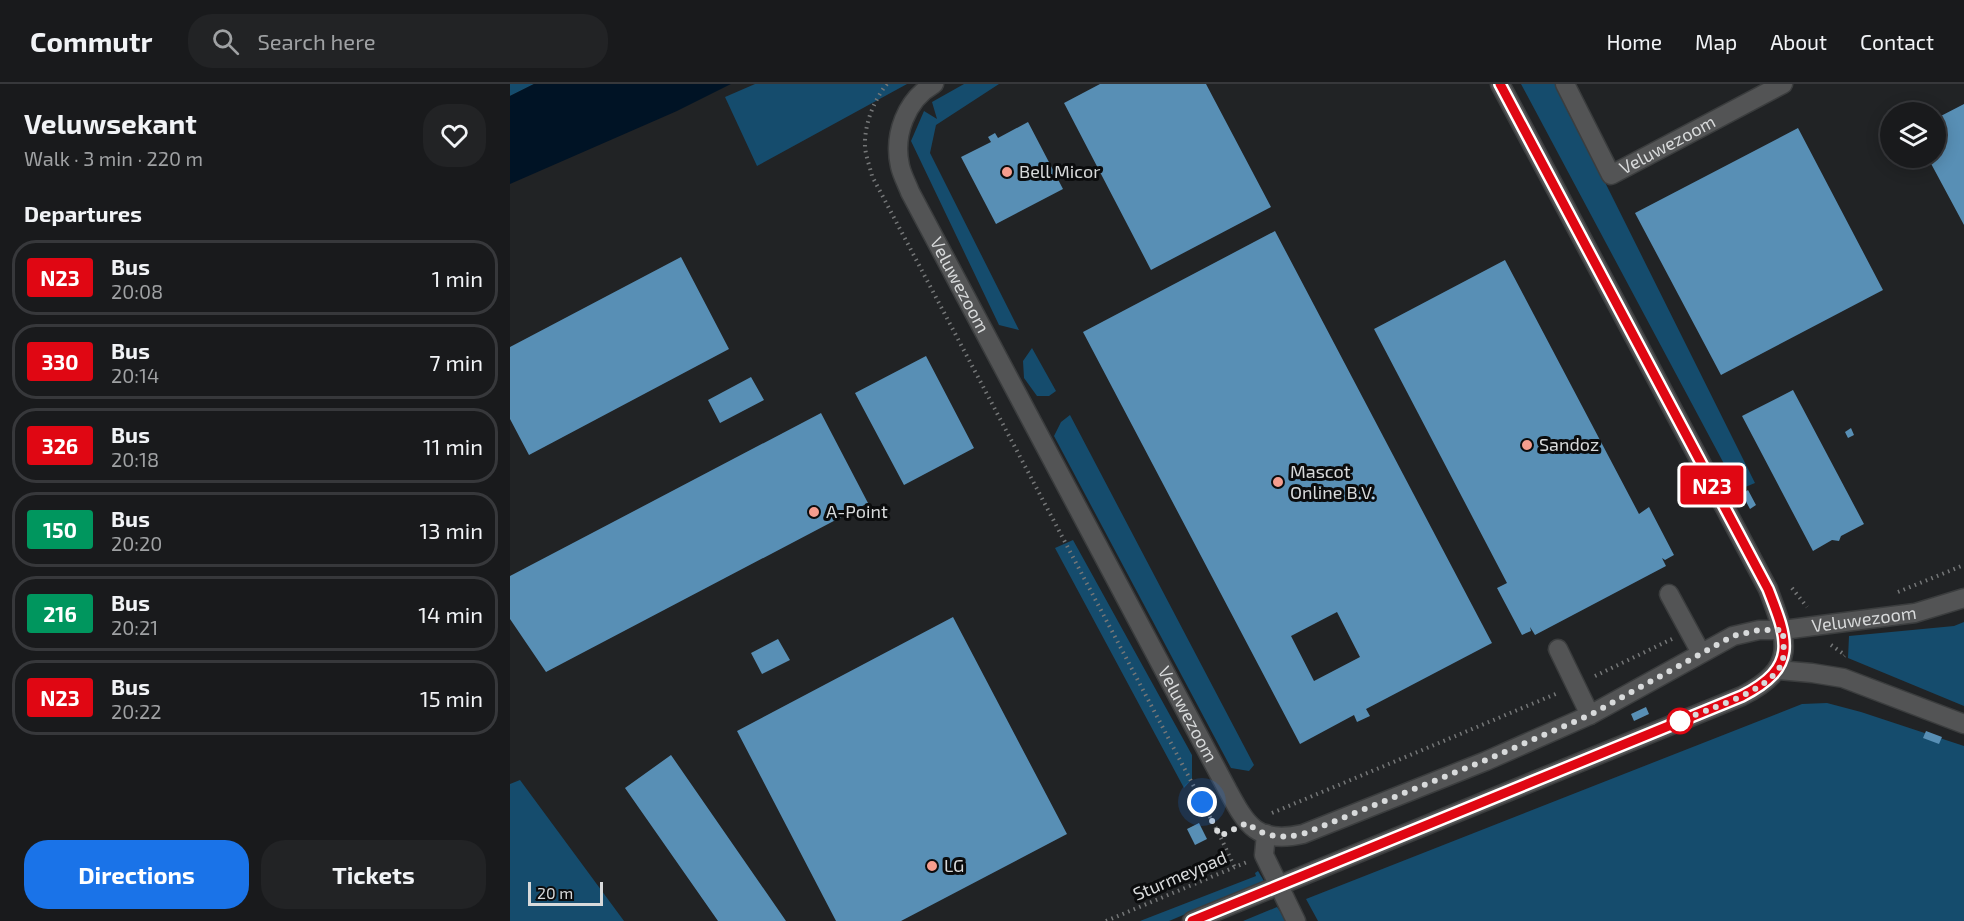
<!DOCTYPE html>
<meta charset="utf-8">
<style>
:root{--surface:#191a1c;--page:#222325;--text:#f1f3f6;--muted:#9fa1a3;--line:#37383b;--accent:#1a73e8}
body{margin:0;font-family:"Exo 2",sans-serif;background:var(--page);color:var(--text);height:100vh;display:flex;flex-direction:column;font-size:22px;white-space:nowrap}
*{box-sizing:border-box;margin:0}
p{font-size:20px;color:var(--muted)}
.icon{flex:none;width:33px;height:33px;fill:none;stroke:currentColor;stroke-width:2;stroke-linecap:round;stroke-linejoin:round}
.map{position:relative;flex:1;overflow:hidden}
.drawer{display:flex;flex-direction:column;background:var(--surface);width:510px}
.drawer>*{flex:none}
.badge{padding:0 12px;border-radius:4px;font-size:21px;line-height:39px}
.tools{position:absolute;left:1370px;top:18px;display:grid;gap:12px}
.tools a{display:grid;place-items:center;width:66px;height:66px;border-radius:50%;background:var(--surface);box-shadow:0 3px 15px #0003,0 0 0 2px var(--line);font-size:30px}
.scale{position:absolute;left:18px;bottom:15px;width:75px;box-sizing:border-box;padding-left:6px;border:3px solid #d8dadb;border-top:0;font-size:16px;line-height:21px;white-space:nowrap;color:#d8dadb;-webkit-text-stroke:4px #0b0c0d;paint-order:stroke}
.you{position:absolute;width:30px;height:30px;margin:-15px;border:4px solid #fff;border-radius:50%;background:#1a73e8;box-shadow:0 0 0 9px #1a73e833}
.map>.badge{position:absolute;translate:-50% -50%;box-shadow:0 0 0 3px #fff}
h2{padding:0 24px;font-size:22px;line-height:54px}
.round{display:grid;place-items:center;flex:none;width:63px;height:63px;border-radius:24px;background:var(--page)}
.headline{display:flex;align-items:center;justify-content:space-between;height:102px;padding:0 24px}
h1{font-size:28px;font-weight:700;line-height:45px}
.cta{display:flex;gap:12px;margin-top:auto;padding:12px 24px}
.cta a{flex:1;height:69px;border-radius:24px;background:var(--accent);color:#fff;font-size:24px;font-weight:700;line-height:69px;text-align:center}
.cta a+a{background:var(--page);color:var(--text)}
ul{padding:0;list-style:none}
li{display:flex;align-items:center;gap:18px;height:75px;margin:0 12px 9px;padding:0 12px;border:3px solid var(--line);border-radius:24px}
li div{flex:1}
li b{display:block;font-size:22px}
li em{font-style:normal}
li .badge{min-width:66px;font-weight:700;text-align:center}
header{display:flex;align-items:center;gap:36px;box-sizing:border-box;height:84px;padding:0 30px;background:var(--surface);border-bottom:2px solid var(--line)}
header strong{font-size:28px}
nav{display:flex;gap:33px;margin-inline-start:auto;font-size:21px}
.search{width:420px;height:54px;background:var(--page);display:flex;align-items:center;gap:15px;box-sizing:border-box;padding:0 21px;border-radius:24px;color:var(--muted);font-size:22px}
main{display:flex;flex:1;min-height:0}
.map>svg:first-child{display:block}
.green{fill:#154c6d}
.water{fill:#001325}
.building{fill:#588fb5;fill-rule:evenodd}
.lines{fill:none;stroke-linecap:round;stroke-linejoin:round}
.minor-casing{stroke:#3b3d3e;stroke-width:21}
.path{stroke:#757778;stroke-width:4;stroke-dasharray:1.5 4.5;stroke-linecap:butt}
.minor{stroke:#535455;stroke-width:18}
.line-casing{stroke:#fff;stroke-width:14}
.line{stroke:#e00713;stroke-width:9}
.walk{stroke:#d8dadb;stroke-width:6;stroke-dasharray:0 10.8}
.poi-dot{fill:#f59d8e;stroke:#0b0c0d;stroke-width:2}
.stop-dot{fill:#fff;stroke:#e00713;stroke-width:3}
.labels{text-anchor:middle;stroke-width:6;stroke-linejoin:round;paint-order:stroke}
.street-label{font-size:18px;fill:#d8dadb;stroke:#0b0c0d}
.poi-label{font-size:18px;fill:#d8dadb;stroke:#0b0c0d;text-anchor:start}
</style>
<header>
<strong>Commutr</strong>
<div class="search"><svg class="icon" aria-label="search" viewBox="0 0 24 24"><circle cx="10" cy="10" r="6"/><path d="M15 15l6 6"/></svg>Search here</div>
<nav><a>Home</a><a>Map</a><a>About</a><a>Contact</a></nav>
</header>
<main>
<section class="drawer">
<div class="headline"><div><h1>Veluwsekant</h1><p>Walk · 3 min · 220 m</p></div><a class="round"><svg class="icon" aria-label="heart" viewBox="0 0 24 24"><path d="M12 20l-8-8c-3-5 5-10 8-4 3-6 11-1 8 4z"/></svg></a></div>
<h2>Departures</h2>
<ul>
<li><span class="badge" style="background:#e00713;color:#fff">N23</span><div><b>Bus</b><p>20:08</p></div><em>1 min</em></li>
<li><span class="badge" style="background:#e00713;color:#fff">330</span><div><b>Bus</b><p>20:14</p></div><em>7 min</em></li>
<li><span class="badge" style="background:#e00713;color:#fff">326</span><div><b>Bus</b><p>20:18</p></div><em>11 min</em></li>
<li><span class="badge" style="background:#00965e;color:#fff">150</span><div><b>Bus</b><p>20:20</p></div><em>13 min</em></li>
<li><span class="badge" style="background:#00965e;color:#fff">216</span><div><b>Bus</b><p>20:21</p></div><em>14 min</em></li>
<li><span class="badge" style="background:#e00713;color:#fff">N23</span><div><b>Bus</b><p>20:22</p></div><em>15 min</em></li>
</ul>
<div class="cta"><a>Directions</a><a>Tickets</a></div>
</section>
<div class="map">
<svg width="1454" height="837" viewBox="0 0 1454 837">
<rect width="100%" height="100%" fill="#212325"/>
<!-- green -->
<path class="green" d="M0,0h24l-24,12z
M245,0h152l-150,82 -32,-69z
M454,0h35l-63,41 -6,28 89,177 -20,-5 -88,-184 13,-30 13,8 -5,-17z
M1011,0h35l199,399 -17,7z
M522,264l24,43 -7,5h-12l-13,-18 -1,-17z
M560,331l184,350 -5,6 -18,-3 -177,-332 7,-14z
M563,456l119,215v24l-8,9 -129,-240z
M1454,538v84l-116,-48 1,-22 105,-10z
M1317,619l34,9 103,34v175h-646l-12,-22 496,-195z
M10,696l104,141h-114v-137z
M748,787l6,10 -95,40h-29l116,-45 -1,-3z
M767,823l10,14h-44z"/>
<!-- water -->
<path class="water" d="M24,0h197l-54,27 -167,73v-88z"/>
<!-- building -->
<path class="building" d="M590,0h106l65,123 -120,63 -87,-167z
M1454,20v121l-36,-67h7v-39z
M518,38l35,67 -67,35 -35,-67 30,-15 -3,-5 7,-4 3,5z
M1288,44l85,162 -162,85 -86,-162z
M765,147l217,412 -126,66 4,7 -13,6 -3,-7 -54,29 -217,-412zM827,528l23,45 -46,24 -23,-45z
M171,173l48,92 -200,106 -19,-36v-72z
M995,176l134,254 10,-7 25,48 -9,5 -3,-2 4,8 -131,69 -5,-8 1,4 -9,4 -25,-47 10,-5 -133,-254z
M416,272l48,92 -70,37 -49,-92z
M241,293l13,23 -44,23 -12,-23z
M1283,306l71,134 -23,12 -2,5 -7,-1 -19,11 -71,-135z
M311,329l47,90 -322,169 -36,-53v-43z
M1341,344l3,7 -6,3 -3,-6z
M1238,406l8,15 -6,4 -8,-15z
M443,533l114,217 -166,87h-65l-99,-190z
M268,555l12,21 -28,14 -11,-21z
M1136,623l3,7 -15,7 -3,-7z
M1416,647l16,6 -3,7 -16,-6z
M161,671l115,166h-68l-93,-133z
M689,739l8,16 -12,6 -8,-16z"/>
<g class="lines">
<!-- minor casing -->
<g class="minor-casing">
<g id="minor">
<path id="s1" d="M424,0c-28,16 -41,51 -34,82 2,9 7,18 10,26l316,595c20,37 30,58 77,47l183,-73 104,-46 143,-79 26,-6h24l132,-17 49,-15"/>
<path id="s2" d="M1055,0l46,91 172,-91"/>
<path d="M1159,510l32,59"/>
<path d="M1048,565l32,66"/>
<path d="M1267,586l35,3 31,5 121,46"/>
<path d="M756,750l-2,21 32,66"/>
<path d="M682,837l550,-225c57,-29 45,-56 26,-107l-268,-505"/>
</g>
</g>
<!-- path -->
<path class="path" d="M377,0c-14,17 -23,42 -22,63 1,10 5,20 7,29l348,660 15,32
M1282,504l15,19
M1388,508l66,-27
M1321,561l14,10 -1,1
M1085,592l77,-37
M762,729l286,-120
M596,837l141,-59"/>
<!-- minor -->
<use href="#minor" class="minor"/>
</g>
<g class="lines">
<!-- line casing -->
<g class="line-casing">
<path id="line" d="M682,837l550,-225c57,-29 46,-56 26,-107l-268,-505"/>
</g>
<!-- line -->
<use href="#line" class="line"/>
<!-- walk -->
<path class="walk" d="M692,718l18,34 27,-13c17,14 34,16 56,11l183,-74 104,-45 143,-79 26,-6h24c0,9 2,24 -1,33 -12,29 -75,46 -102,58"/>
</g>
<!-- markers -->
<g class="poi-dot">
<circle cx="497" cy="88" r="6"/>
<circle cx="1017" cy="361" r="6"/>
<circle cx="768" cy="398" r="6"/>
<circle cx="304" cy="428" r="6"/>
<circle cx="422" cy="782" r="6"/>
</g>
<circle class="stop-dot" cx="1170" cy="637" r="12"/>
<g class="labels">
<!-- street labels -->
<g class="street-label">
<text dy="6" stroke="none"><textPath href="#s2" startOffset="166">Veluwezoom</textPath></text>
<text dy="6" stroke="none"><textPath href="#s1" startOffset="228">Veluwezoom</textPath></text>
<text dy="6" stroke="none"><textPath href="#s1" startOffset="1504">Veluwezoom</textPath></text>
<text dy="6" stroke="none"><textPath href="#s1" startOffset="714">Veluwezoom</textPath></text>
<text transform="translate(670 792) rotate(-23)" y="6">Sturmeypad</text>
</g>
<!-- poi labels -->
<g class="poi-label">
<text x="509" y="94">Bell Micor</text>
<text x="1029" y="367">Sandoz</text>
<text x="780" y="394">Mascot<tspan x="780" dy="21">Online B.V.</tspan></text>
<text x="316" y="434">A-Point</text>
<text x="434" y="788">LG</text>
</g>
</g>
</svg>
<div class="tools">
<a><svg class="icon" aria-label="layers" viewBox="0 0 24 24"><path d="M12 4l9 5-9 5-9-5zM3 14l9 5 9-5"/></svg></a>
</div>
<div class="scale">20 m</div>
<div class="you" style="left:692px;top:718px"></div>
<b class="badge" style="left:1202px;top:401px;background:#e00713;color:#fff">N23</b>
</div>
</main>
